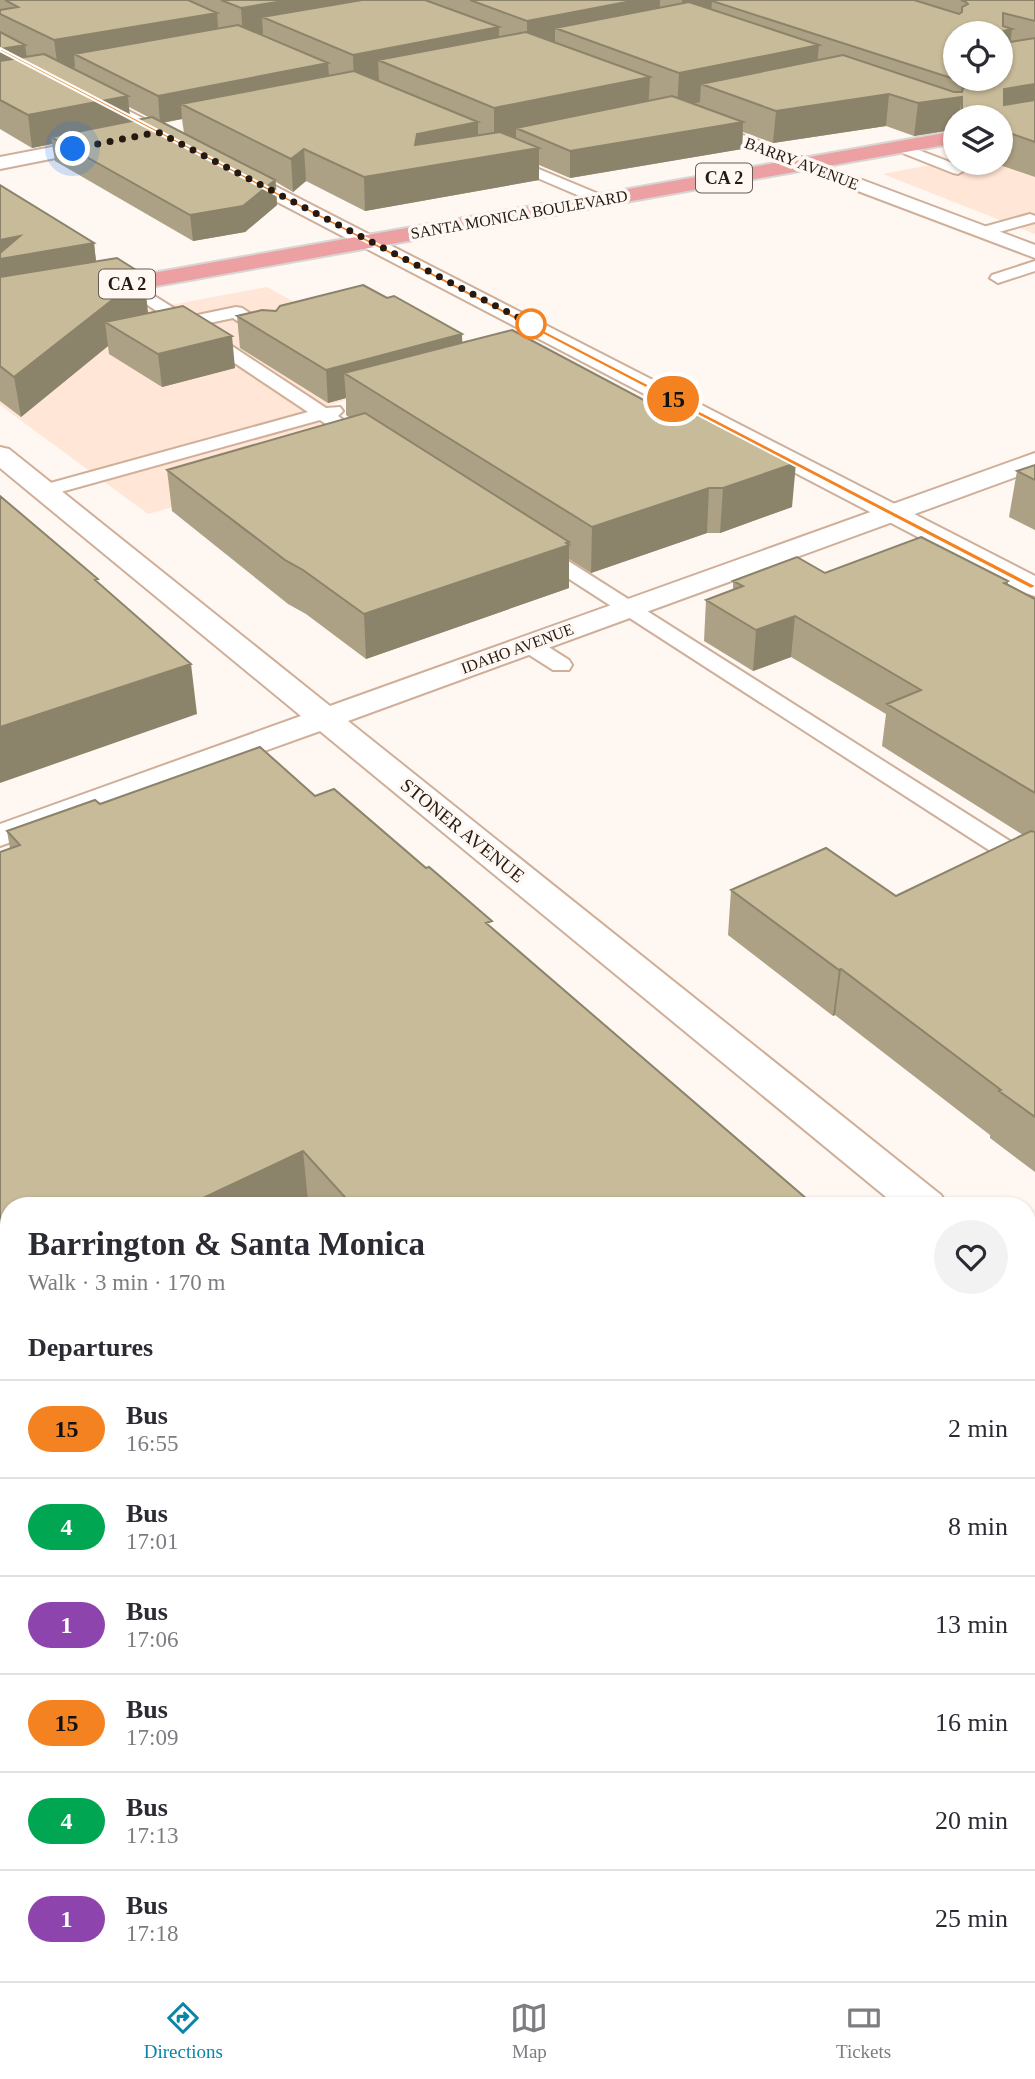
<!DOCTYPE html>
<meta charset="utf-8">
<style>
:root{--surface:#fff;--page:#f2f2f3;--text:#2b2b33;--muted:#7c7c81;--line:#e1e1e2;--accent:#0a86a9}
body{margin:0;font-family:"Times New Roman",serif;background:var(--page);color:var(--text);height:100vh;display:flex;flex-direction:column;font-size:26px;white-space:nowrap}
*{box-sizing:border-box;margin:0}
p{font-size:23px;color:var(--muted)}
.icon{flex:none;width:38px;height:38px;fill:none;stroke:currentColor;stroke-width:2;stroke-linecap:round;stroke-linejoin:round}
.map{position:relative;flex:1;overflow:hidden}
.details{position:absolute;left:0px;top:1197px;width:1036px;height:784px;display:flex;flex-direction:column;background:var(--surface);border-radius:28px 28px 0 0;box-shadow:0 2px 5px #0004}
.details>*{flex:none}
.badge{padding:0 14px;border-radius:23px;font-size:24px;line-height:46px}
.controls{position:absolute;left:943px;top:21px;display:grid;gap:14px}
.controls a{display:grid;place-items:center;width:70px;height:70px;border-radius:50%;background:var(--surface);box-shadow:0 2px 5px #0004;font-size:35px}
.you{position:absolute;width:35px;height:35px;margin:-18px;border:5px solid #fff;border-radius:50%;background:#1a73e8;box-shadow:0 0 0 10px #1a73e833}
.map>.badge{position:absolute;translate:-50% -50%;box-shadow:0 0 0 4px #fff}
h2{padding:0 28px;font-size:26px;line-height:63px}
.round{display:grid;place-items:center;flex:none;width:74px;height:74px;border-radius:37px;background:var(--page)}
.summary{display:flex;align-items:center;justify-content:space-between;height:119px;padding:0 28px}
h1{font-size:33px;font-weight:700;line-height:52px}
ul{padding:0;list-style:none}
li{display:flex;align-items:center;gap:21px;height:98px;padding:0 28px;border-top:2px solid var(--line)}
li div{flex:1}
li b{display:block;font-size:26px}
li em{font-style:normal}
li .badge{min-width:77px;font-weight:700;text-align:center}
.dock{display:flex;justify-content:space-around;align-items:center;height:98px;border-top:2px solid var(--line);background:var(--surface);font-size:19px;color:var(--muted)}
.dock a{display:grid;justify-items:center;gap:4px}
.dock .current{color:var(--accent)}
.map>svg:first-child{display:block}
.built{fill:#ffe6d6}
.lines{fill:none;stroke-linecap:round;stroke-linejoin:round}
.service-casing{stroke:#cfaf99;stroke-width:4}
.minor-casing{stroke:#cfaf99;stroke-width:4}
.tertiary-casing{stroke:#cfaf99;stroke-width:4}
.primary-casing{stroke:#d8d6d4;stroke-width:4}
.service{fill:#fff;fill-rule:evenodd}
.minor{fill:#fff;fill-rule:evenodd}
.tertiary{fill:#fff;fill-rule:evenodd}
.primary{fill:#eca0a1;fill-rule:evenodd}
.wall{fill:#aca184;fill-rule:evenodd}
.shaded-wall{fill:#8c836b}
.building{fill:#c8bb99;stroke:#8c836b;stroke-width:2;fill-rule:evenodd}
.line{fill:#f58220;stroke:#fff;stroke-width:2}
.walk{stroke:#251911;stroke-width:7;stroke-dasharray:0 12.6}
.stop-dot{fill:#fff;stroke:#f58220;stroke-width:3.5}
.labels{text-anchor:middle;stroke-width:7;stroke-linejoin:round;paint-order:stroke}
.far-street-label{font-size:16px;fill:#251911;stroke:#fef7f2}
.shield{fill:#fef7f2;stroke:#665c54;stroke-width:2}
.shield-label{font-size:18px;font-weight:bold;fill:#251911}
.street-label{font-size:19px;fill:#251911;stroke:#fef7f2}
</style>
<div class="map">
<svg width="1035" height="1981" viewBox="0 0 1035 1981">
<rect width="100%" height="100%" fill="#fef7f2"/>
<!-- built -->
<path class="built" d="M1035,145v89l-152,-60 72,-14 1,3h45z
M267,287l164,90 -128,35 59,41 -214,61 -148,-109v-68z"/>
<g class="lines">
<!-- service casing -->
<g class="service-casing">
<path id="service" d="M900,143l63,24 2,3 -7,4 -5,-1 -58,-23 -2,-3z
M505,155l101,42 2,3 -2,3h-10l-96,-41 -2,-3z
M1030,214l5,2v6l-54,15 -8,-5 3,-3z
M1035,261v10l-37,12 -8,-5 2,-3z
M113,270l75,47 48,-10 6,1 36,24 2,4 -2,4h-12l-33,-22 -33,7 126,83 14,-1 3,4 -5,5 36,26 -9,6 -7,-2 -38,-26 -270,75h-14l-3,-4 3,-4 272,-75 -201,-134 -2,-3 2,-3z
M536,543l7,2 492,312v19l-9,-2 -497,-321 -3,-4 3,-4z
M528,637l8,2 33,21 3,5 -3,5h-16l-33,-21 -3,-5 3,-5z"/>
</g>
<!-- minor casing -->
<g class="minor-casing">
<path id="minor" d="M692,116l343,129v13l-349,-132 -3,-4 3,-4z
M104,137l9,6 -2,4 -111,22v-12z
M0,447l9,2 321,257 705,-253v17l-687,251 593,474 7,11h-51l-577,-475 -320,115v-22l301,-108 -301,-248z
M1027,1271l8,3v37l-8,-2z
M1035,1668v52l-8,3v-53z
M0,1888l9,3v81h52l4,9h-63z
M626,1972h70l-4,9h-70z"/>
</g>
<!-- tertiary casing -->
<g class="tertiary-casing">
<path id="tertiary" d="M0,45l1035,531v20l-10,-3 -1025,-536z"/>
</g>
<!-- primary casing -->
<g class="primary-casing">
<path id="primary" d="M956,131v12l-956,171v-14z"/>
</g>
<!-- service -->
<use href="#service" class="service"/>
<!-- minor -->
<use href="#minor" class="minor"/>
<!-- tertiary -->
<use href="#tertiary" class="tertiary"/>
<!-- primary -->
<use href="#primary" class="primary"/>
</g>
<!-- wall -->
<path class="wall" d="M0,0h1035v177l-41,-14h7v-46h-45v32l-7,-2 2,-17 -37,6 -28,-10 -113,17 -30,-11 -1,17 -172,29 -31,-13v15l-174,31 -59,-30 -13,11 -17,-10 1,23 -32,27 -52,9 -138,-80 -3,-17 -20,4 -32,-19zM129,107l21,11 -20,3zM182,119l2,14 -21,-10z
M0,185l94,58 2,18 52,51 -2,2 89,54 -73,19 -53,-33 -1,-8 -87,71 -21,-16z
M237,316l225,27 330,164 -72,26h-13l-116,40 -22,-14v29l-203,71 -60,-45 -18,-10 -116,-93 -5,-41 183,-52 -4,-3v-17l-18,5 -88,-55z
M1035,465v65l-26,-13 8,-46z
M825,573l183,8v3l27,15v573l-45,-34v-3l-155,-120 -2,1 -105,-81 3,-45 165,6 127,-61 -141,-89 4,-32 -95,-57 -38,14 -49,-30 2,-41 27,-10v-9z
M315,796l177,132 323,278h-503l-4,-5 -299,5v363l-9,-14v-703l10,-3 -3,-18 93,-27z
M256,1972h165l-13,9h-148z"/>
<!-- shaded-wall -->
<path class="shaded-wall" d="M289,0h95l-122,17 1,17 -20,3 -2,-29z
M637,0h23l-1,24 -104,4v17l-28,5v-29z
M682,0h100l-70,1 -1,13 -30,6z
M217,13l2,29 -145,12 1,13 -17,3 -4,-30z
M499,27v29l-121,4 1,20 -25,5 -1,-30z
M1012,29l-4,30 -7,2 2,-30z
M25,45l4,30 -29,6v-32z
M819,45l-3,33 -115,6 -1,18 -23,5 2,-34z
M328,63l2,27 -149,14 1,15 -22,4 -2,-27z
M650,77l-2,36 -132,15v13l-22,4v-37z
M1035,84v31l-34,6 3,-32z
M889,94l-3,32 -113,17 3,-32z
M128,96l3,33 -80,8 1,7 -20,4 -4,-33z
M962,97l-3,19 -6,-2 -2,16 -37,6 4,-33z
M478,122v32l61,-6v32l-174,31 -1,-34 51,-32 2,-11z
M743,122l-1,27 -172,29v-27z
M304,149l2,32 -13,11 -2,-33z
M275,180l2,25 -32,27 -52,9 -3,-26z
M20,236l74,7 4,37 -98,17v-57z
M144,275l4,37 -26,21 -17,-11 3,24 -87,71 -7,-40z
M462,334l1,32 -119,7 2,25 -18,5 -2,-33z
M232,336l3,32 -73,19 -4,-33z
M796,463l-4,44 -72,26 3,-45z
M709,488l-2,45 -116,40 1,-46z
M569,542v46l-203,71 -2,-45z
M795,616l-4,41 -38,14 3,-41z
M191,664l6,50 -197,69v-56z
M841,969l-6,46 -2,1 6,-46z
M303,1151l5,50 -10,5h-112z
M1035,1488v41l-8,6v-41z
M336,1972h26l1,9h-38z
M366,1972h55l-13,9h-41z"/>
<!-- building -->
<path class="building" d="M5,0h183l29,13 -163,27 -54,-26v-4l18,-3z
M221,0h68l-48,8z
M362,0h63l74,27 -146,28 -91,-38z
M470,0h167l-110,21z
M715,0h199l45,14 3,-2v-5l6,-3 -2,-2 -5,-2h74v21l-32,-8v13l9,3 -9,2 1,12 31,-5v46l-31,5v16l31,-5v42l-34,-12v-13h-39l-9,-3 9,-2v-15l-44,6 -29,-9 -113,17 -75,-27 142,-29 111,37h8l1,-4 5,-1 -1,-4 -255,-82zM956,33h45v46h-45z
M689,2l130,43 -140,28 -124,-45z
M238,25l90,38 -170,33 -84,-42z
M0,32l25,13 -25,4z
M526,32l124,45 -156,31 -116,-48z
M44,54l84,42 -100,19 -28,-15v-39z
M354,71l124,51 -61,12 -2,11 85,-13 39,16 -175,29 -60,-28 -13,10 -110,-55z
M672,96l71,26 -173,29 -54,-23z
M152,117l123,63 -32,26 -53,9 -139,-78z
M0,185l94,58 -94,16v-6l20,-17 -20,4z
M117,258l27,17 -130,102 -14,-11v-89z
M363,285l24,13 7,-2 68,38 -136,36 -89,-54 25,-6 14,1 4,-5z
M183,306l49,30 -74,18 -53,-32z
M512,330l156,83 20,-6 108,56 -73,25h-14l-117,39 -248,-154z
M365,413l204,129 -3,1 3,2 -205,69 -61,-44 -18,-10 -118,-90z
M1035,465v15l-18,-9z
M0,496l98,83 -3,1 96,84 -191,63z
M921,537l87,44 -4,2 31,16v194l-148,-89 34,-14 -126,-74 -39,14 -50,-30 37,-14 -10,-5 64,-24 28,16z
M260,747l55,49 19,-7 92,79 3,-1 63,54 -6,2 329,283h-462l-50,-55 -117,55h-177v333l-9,-14v-673l20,-7 -13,-14 88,-31 5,4z
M1031,831l4,1v285l-36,-26 2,-1 -160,-121 -2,1 -108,-80 95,-42 70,48z
M1027,1331l8,7v150l-8,6z
M1035,1812v169h-171l11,-9h152v-154z
M274,1972h62l-11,9h-46z"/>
<!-- line -->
<path class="line" d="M0,48l1035,537v2l-4,2 -1031,-538z"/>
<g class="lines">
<!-- walk -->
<path class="walk" d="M73,149l85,-17 373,192"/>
</g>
<!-- markers -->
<circle class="stop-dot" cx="531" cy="324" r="14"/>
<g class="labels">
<!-- far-street labels -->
<g class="far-street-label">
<text transform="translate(802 163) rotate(21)" y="6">BARRY AVENUE</text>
<text transform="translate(519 214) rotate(-10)" y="6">SANTA MONICA BOULEVARD</text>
<text transform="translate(517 648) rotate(-20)" y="6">IDAHO AVENUE</text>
</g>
<!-- shield labels -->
<g class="shield">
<rect x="696" y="163.5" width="56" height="29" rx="5"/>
<rect x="99" y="269.5" width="56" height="29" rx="5"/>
</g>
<g class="shield-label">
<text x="724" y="184">CA 2</text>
<text x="127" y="290">CA 2</text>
</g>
<!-- street labels -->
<g class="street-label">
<text transform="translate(463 830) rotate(39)" y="7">STONER AVENUE</text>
</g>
</g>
</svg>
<div class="controls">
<a><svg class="icon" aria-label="locate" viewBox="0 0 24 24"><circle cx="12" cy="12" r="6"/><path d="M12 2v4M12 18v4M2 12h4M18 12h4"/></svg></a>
<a><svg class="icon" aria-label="layers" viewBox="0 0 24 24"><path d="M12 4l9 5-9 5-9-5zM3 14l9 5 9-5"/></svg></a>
</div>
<div class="you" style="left:73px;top:149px"></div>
<b class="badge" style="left:673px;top:399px;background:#f58220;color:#111">15</b>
<section class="details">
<div class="summary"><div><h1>Barrington &amp; Santa Monica</h1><p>Walk · 3 min · 170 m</p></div><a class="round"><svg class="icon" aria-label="heart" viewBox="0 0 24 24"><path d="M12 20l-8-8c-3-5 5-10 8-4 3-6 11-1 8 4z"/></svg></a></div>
<h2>Departures</h2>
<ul>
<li><span class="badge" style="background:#f58220;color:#111">15</span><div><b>Bus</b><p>16:55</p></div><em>2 min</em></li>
<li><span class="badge" style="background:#00a651;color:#fff">4</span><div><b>Bus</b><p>17:01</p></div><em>8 min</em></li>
<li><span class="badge" style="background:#8e44ad;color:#fff">1</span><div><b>Bus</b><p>17:06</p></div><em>13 min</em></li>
<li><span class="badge" style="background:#f58220;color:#111">15</span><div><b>Bus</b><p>17:09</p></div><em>16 min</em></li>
<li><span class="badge" style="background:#00a651;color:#fff">4</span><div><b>Bus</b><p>17:13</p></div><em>20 min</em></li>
<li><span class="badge" style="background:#8e44ad;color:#fff">1</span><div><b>Bus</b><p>17:18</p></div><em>25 min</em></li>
</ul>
</section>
</div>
<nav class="dock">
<a class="current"><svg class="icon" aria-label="directions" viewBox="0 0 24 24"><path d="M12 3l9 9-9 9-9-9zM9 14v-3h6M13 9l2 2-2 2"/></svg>Directions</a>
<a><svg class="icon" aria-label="map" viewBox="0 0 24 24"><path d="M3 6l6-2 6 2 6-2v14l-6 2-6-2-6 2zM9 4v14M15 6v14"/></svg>Map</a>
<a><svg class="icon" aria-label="tickets" viewBox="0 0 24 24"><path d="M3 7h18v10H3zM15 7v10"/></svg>Tickets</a>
</nav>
